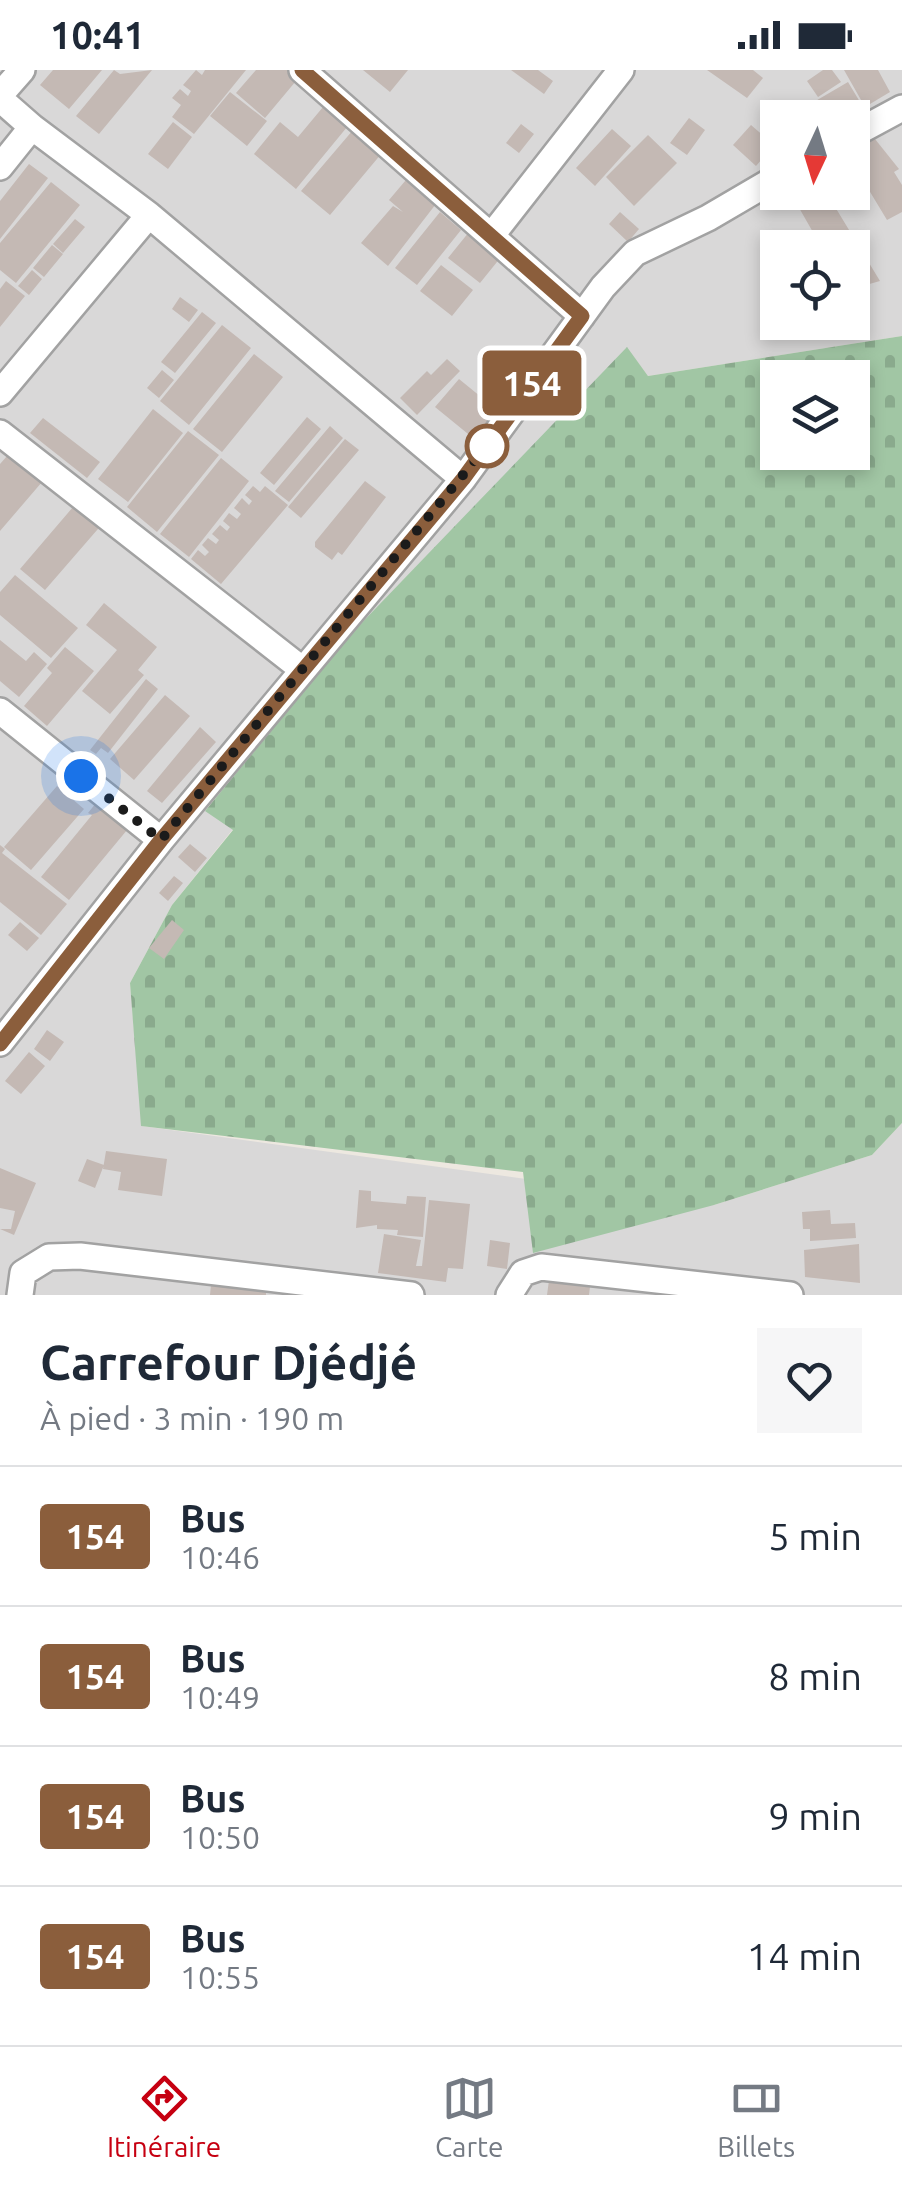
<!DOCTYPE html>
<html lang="fr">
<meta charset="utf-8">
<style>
:root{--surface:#fff;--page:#f6f6f7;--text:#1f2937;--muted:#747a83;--line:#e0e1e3;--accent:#c60011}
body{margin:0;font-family:Ubuntu,sans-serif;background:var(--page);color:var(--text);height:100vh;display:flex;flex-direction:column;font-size:38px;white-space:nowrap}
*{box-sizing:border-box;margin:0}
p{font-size:32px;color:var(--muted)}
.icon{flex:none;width:55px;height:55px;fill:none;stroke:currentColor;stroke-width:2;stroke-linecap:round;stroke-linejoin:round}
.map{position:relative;height:1225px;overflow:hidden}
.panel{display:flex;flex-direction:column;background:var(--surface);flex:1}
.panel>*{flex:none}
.badge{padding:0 20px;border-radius:8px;font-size:35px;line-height:65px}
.needle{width:65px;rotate:184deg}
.tools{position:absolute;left:760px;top:30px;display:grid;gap:20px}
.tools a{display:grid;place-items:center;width:110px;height:110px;border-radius:0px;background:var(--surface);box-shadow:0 5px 15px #0003;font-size:50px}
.you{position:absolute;width:50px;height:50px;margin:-25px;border:8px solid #fff;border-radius:50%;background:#1a73e8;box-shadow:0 0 0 15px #1a73e833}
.map>.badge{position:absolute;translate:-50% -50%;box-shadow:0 0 0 5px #fff}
.round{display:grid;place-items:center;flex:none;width:105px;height:105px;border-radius:0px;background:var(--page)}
.headline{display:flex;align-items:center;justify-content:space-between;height:170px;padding:0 40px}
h1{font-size:48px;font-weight:600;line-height:75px}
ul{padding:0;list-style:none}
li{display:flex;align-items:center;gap:30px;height:140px;padding:0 40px;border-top:2px solid var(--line)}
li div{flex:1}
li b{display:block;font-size:38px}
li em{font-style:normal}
li .badge{min-width:110px;font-weight:700;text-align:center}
.status{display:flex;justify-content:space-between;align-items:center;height:70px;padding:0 50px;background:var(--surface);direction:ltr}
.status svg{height:28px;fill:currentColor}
.tab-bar{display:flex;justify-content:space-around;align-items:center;height:140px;border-top:2px solid var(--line);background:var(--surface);font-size:28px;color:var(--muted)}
.tab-bar a{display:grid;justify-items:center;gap:5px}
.tab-bar .current{color:var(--accent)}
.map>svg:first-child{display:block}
.residential{fill:#d9d8d8;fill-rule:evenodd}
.cemetery{fill:url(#cemetery-stones);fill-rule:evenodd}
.building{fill:#c4b9b4}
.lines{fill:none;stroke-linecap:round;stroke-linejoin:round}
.minor-casing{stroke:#a2a2a2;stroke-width:30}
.minor{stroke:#fff;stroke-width:25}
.line-casing{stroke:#fff;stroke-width:22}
.line{stroke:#8b5e3c;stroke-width:15}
.walk{stroke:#1b1b1b;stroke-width:10;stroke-dasharray:0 18}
.stop-dot{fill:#fff;stroke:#8b5e3c;stroke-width:5}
</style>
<div class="status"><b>10:41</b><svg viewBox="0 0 49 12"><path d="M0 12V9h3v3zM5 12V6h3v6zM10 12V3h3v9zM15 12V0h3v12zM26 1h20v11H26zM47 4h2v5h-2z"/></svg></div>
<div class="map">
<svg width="902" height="1225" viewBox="0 0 902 1225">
<defs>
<pattern id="cemetery-stones" width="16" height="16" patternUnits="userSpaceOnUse" patternTransform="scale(2.5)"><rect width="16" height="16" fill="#a1c6a4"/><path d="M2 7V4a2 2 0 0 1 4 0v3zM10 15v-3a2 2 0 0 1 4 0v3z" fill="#8aaa8d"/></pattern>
</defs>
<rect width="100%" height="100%" fill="#ede8e0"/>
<!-- residential -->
<path class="residential" d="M0,0h902v266l-254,40 -21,-28 -422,462 28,19 -61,76 -42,78 12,143 572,79 158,-50 30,-32v172h-902zM778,48h74v74h-74zM778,178h74v74h-74z"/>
<!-- cemetery -->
<path class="cemetery" d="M902,266v787l-30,32 -158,50 -181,48 -10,-81 -382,-46 -11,-143 42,-78 61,-75 -28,-19 146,-177 276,-287 21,29zM778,308h74v74h-74z"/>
<!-- building -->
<path class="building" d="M53,0h49l-33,39 -29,-24z
M114,0l6,4 32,-4 -53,64 -23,-18z
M196,0l6,5 3,-5h41l-52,64 -22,-17 9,-12 -9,-7 8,-9 8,7 3,-5 -8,-6z
M256,0h40l5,5 -36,43 -29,-25z
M363,0h45l-18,22z
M511,0h27l15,11 -9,13z
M707,0h46l10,8 -16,20z
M823,0h9l9,12 -23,15 -11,-16z
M844,0h34l12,22 -25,15z
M848,12l15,25 -17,11h-48l-3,-5z
M230,22l37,29 -20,25 -37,-30z
M328,31l24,20 -56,68 -42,-35 26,-32 18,15z
M689,48l16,12 -18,25 -17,-12z
M173,52l19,15 -24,32 -20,-15z
M359,53l28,24 -57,68 -29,-24z
M521,54l13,10 -15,19 -13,-10z
M751,55l23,20 -18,21 -23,-21z
M612,59l19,17 -36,40 -19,-18z
M648,65l29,28 -43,43 -28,-29z
M875,69l24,30 -5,3 8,13v27l-15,8 -35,-58v-10z
M29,94l19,14 -48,61v-38z
M411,104l28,26 -51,66 -27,-23 32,-37 10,6 -14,-12z
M51,112l29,23 -64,78 -16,-13v-27z
M790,122h36l54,89 -28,8v-41h-30z
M440,142l21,18 -44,55 -22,-17z
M620,142l19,17 -11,13 -19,-18z
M75,149l10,8 -22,26 -10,-9z
M469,162l32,25 -21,26 -32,-25z
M52,175l11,9 -19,23 -11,-9z
M441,195l32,25 -21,26 -32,-25z
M32,200l10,9 -13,16 -11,-9z
M6,211l19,15 -25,31v-38z
M180,227l18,13 -9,12 -17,-13z
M202,242l14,11 -41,50 -14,-11z
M222,255l29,23 -62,77 -29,-24z
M254,284l29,23 -61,75 -29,-23z
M447,289l13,12 -43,44 -17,-17 27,-27 4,4z
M162,300l12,10 -15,18 -12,-10z
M459,309l38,31 -24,28 -38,-31z
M153,339l30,24 -55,69 -30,-23z
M307,347l14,12 -47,56 -14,-12z
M43,348l57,44 -13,16 -57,-45z
M330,356l13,12 -54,64 -14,-11z
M188,361l31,24 -62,77 -30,-25z
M345,369l14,11 -58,68 -13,-11z
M15,377l33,28 -48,56v-67z
M221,388l28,23 -60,76 -29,-23z
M365,411l21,16 -44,58 -4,-3 -6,8 -17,-13v-5z
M253,416l7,6 5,-6 23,19 -67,79 -30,-25 7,-9 7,6 4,-4 -7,-7 6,-7 8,6 3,-4 -7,-6 8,-9 7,6 3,-4 -7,-6 6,-8 8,6 4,-5 -7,-6 8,-10 7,7 3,-4 -7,-6z
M79,430l25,22 -59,68 -25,-21z
M15,505l63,53 -27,30 -51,-43v-23z
M104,533l53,44 -19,23 6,5 -34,39 -28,-23 35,-41 -31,-25z
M0,570l26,21 8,-9 13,12 -28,33 -19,-16z
M65,577l29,24 -47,55 -23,-20 28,-33 -5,-5z
M146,609l12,10 -50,64 -7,-5 -5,6 -6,-4z
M165,625l25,21 -56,64 -24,-21z
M200,657l16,15 -54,61 -15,-12z
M57,716l27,23 -53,61 -27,-23z
M100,728l32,26 -63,76 -28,-23 51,-62 -4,-2z
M190,774l17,14 -12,14 -17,-15z
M0,775l5,4 -3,4 65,51 -26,31 -41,-33z
M174,806l9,7 -15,18 -9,-8z
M172,850l12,10 -20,29 -15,-11z
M20,852l19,16 -12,13 -19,-16z
M47,960l17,12 -14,19 -16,-12z
M29,982l16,14 -24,28 -16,-13z
M106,1081l61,8 -5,37 -44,-6 3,-18 -18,-3z
M87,1089l17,6 -9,23 -17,-7z
M0,1098l36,15 -22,52 -14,-6h11l4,-18 -15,-3z
M359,1120l12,1v10l35,3 1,-8 19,1 -3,40 -26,-2 1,-5 -21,-1v-4l-21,3z
M429,1130l41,4 -7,65 -15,-1 -2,14 -68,-9 6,-39 37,6 -5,26h6z
M830,1140l1,14 24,-1 1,15 -46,3v-12h-7l-1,-17z
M490,1170l20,3 -3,26 -20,-3z
M859,1174l1,39 -55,-6 -1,-27z
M550,1203l41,5 -2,17h-42z
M211,1215l55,3v7h-56z"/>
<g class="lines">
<!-- minor casing -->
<g class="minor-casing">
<path id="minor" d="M302,0l280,246
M0,25l22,-25
M0,29l32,28 -32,40
M32,57l117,88 314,264
M852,65l50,-27
M492,165l129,-165
M0,323l149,-178
M0,363l303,237
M0,641l161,129
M0,973l161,-203 302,-361 140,-192 32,-34 73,-35 70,-41
M20,1225l3,-22 26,-16 31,-1 331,39
M509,1225l14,-22 18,-6 249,28"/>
</g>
<!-- minor -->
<use href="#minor" class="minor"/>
</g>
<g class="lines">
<!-- line casing -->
<g class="line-casing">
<path id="line" d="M0,974l161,-204 302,-361 119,-163 -280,-246"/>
</g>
<!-- line -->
<use href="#line" class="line"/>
<!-- walk -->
<path class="walk" d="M81,706l80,64 326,-394"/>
</g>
<!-- markers -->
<circle class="stop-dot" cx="487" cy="376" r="20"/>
</svg>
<div class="tools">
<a><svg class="needle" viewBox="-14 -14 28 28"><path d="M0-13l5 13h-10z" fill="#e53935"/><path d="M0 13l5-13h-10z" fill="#747a83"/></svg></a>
<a><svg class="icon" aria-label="locate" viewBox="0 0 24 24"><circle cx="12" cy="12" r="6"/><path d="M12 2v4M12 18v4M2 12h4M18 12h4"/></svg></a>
<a><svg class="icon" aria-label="layers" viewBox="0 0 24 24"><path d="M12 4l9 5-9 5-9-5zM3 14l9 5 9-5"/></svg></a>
</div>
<div class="you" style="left:81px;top:706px"></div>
<b class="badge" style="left:532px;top:313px;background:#8b5e3c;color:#fff">154</b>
</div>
<section class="panel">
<div class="headline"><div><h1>Carrefour Djédjé</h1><p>À pied · 3 min · 190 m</p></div><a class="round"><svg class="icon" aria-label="heart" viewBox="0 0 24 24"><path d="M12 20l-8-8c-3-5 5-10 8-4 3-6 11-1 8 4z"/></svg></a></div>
<ul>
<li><span class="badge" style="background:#8b5e3c;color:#fff">154</span><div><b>Bus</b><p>10:46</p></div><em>5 min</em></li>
<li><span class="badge" style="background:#8b5e3c;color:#fff">154</span><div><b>Bus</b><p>10:49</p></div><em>8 min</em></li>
<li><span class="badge" style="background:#8b5e3c;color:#fff">154</span><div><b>Bus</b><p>10:50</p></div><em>9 min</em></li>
<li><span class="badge" style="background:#8b5e3c;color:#fff">154</span><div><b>Bus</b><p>10:55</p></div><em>14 min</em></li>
</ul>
</section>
<nav class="tab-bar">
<a class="current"><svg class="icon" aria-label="directions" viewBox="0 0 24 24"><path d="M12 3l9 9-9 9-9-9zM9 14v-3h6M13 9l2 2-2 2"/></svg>Itinéraire</a>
<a><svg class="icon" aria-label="map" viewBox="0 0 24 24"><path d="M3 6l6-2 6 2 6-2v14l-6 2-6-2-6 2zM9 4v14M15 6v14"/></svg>Carte</a>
<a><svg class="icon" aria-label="tickets" viewBox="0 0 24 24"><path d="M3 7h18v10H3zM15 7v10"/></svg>Billets</a>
</nav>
